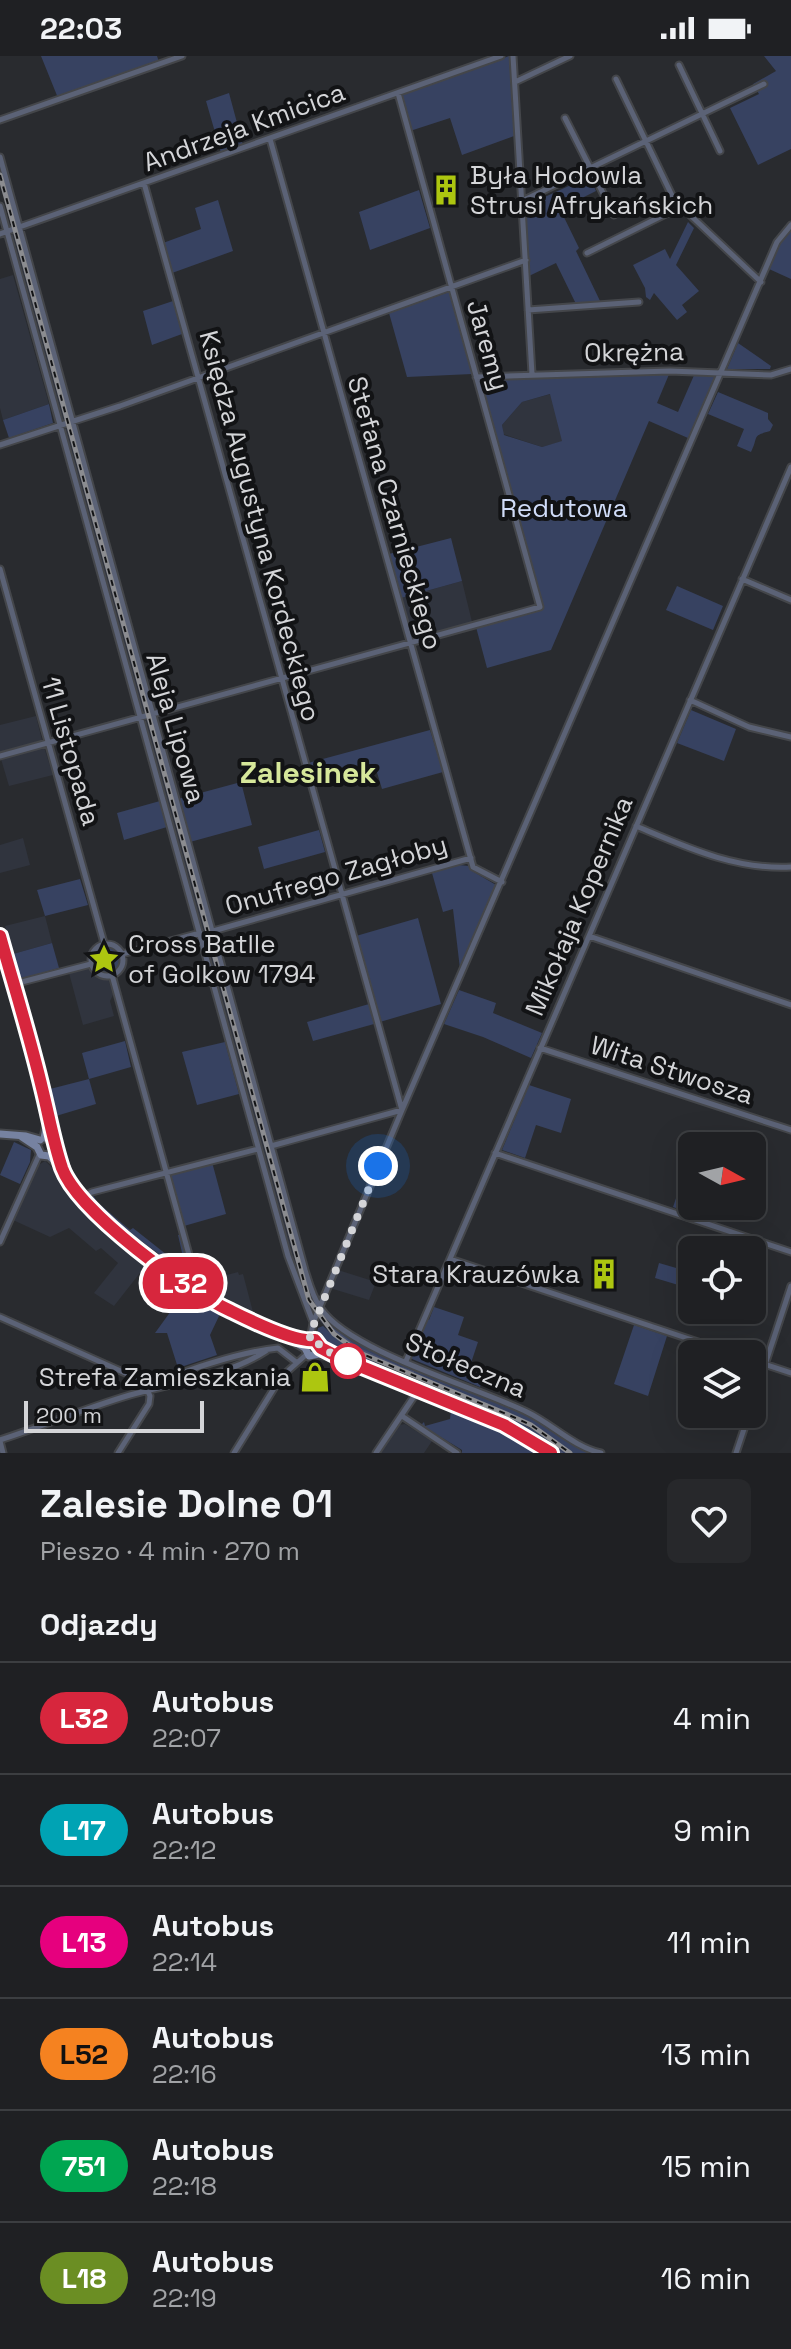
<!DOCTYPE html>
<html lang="pl">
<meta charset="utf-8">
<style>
:root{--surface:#1f2023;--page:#27282b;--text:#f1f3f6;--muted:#a1a3a6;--line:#3c3e41}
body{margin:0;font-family:"Space Grotesk",sans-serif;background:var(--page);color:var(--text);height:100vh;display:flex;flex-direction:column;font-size:30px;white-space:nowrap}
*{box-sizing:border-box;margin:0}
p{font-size:26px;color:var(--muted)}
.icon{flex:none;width:44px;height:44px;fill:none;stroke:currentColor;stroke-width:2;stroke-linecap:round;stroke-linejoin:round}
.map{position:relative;height:1397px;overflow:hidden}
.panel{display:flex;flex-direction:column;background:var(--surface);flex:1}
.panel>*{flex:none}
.badge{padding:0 16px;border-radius:26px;font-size:28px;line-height:52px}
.needle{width:52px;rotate:98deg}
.controls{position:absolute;left:678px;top:1076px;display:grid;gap:16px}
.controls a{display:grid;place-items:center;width:88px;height:88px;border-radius:12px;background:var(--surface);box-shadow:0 8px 32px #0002,0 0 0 2px var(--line);font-size:40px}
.scale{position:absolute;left:24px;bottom:20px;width:180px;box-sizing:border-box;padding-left:8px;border:4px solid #d4d5d8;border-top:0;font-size:22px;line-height:28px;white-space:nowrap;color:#d4d5d8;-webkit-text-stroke:6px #121315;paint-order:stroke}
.you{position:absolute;width:40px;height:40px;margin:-20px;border:6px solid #fff;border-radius:50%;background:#1a73e8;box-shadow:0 0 0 12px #1a73e833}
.map>.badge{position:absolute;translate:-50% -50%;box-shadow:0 0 0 4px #fff}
h2{padding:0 40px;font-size:30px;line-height:72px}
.round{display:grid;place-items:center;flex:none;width:84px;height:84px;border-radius:12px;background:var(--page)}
.overview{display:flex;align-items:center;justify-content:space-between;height:136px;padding:0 40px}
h1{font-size:38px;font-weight:700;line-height:60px}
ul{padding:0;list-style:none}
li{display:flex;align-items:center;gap:24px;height:112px;padding:0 40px;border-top:2px solid var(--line)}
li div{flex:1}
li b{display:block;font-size:30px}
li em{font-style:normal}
li .badge{min-width:88px;font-weight:700;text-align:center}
.status{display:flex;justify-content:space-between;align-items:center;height:56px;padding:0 40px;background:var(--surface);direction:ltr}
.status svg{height:22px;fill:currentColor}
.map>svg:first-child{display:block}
.built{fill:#30343e}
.green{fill:#374261;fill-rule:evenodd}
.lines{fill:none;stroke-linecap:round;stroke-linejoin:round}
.stream{stroke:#49516c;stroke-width:2}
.street-casing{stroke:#44464a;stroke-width:9}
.secondary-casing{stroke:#44464a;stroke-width:11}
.street{stroke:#5b6276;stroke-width:5}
.secondary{stroke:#7682a1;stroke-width:7}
.rail-casing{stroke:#8b8c90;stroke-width:5}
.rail{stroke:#121315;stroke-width:2;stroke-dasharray:6;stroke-linecap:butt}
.line-casing{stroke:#fff;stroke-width:18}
.line{stroke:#d7263d;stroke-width:12}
.walk{stroke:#d4d5d8;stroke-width:8;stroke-dasharray:0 14.4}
.stop-dot{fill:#fff;stroke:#d7263d;stroke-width:4}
.labels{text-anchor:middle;stroke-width:8;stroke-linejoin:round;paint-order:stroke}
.street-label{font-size:26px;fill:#d4d5d8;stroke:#121315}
.poi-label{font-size:26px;fill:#d4d5d8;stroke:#121315;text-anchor:start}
.park-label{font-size:26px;fill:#d0dcf8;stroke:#121315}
.quarter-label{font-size:30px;font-weight:bold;fill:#d6e79a;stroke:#121315}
</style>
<div class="status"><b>22:03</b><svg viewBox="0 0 49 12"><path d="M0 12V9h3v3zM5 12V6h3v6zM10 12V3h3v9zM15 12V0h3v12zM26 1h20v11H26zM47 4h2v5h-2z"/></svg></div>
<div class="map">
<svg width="791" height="1397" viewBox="0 0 791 1397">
<rect width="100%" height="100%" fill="#292b2f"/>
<!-- built -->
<path class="built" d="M19,176l52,187 -8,2 -51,-187z
M13,219l36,129 -46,16 -3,-12v-129z
M551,338l13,47 -22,6 -39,-13 -1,-9 20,-23z
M72,370l77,286 -7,2 -77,-286z
M462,525l10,41 -60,16 -11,-40z
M36,660l6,24 -42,12v-27z
M151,662l164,588 -2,6 -10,-14 -159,-577z
M44,691l9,28 -44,11 -8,-27z
M23,782l7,27 -30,8v-28z
M45,860l7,27 -39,11 -8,-28z
M88,912l8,7 12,3 5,17 -3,6 4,15 -31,9 -14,-52z
M45,1105l10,9 22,34 70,60 -33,42 -20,-13 24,-30 -17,-15 -5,3 -27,-23 -19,9 -37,-17 24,-54z
M338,1214l38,12 -7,18 -39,-12z
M238,1216l1,3 4,-1 10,38 -29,-15 4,-12 -1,-10z
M321,1260l5,9 29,23 175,75 43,30h-6l-32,-23 -27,-14 -147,-60 -27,-19 -16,-18z
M405,1368l27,17 -8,12h-43l18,-28z"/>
<!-- green -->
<path class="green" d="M41,0h116l2,6 -101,36z
M509,0l5,80 -52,19 -12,-37 -40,13 -9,-36z
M764,0h27v93l-33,16 -28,-57 29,-14 -6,-10 23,-13z
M229,37l14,52 -22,8 -15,-52z
M584,123l8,3 4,9 -36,18 19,39 -3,3 25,52 -25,1 -20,-41 -27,13 -4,-70z
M419,134l11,38 -60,22 -11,-38z
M218,144l15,51 -61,22 -9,-30 38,-14 -6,-21z
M688,166l6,6 -18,37 23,26 -17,14 5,7 -10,8 -23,-27 -4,7 -4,-3 -1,-9 -12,-23 32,-16 5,10z
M791,174v49l-22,-10 15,-33z
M449,236l23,82 -65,3 -18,-64z
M173,245l9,33 -30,11 -9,-34z
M738,287l33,23 -1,3h-43z
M670,316l-13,31 21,9 17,-39 21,1 -28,64 -39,-17 -98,229 -64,18 -11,-41 67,-19 -38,-130 -24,-97 2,-2zM550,338l12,47 -20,6 -38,-12 -2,-10 20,-23z
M718,336l50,21v6l5,6 -3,6c-19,5 -11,5 -19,21l-14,-6 7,-17 -36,-15z
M49,348l4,19 -44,15 -6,-18z
M451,482l11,43 -61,17 -12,-44z
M677,530l46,20 -10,24 -47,-20z
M691,654l45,19 -12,32 -47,-18z
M430,674l13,42 -61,17 -7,-23 -62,16 -5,-19z
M241,726l11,43 -62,17 -12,-43z
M160,745l7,26 -43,13 -7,-27z
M319,774l6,22 -61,17 -6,-22z
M459,809l10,1 5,6 22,13 -36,84 -7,-60 -10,3 -11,-39z
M80,823l8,26 -43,11 -8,-26z
M418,862l23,86 -61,18 -24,-86z
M52,887l7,25 -39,11 -7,-25z
M95 904a12 12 0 1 1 24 0a12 12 0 1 1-24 0Z
M459,934l37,13 -3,10 49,20 -11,25 -48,-21 -39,-13z
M369,948l5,20 -61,17 -6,-19z
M125,985l6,26 -42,12 7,25 -40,12 5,30 8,16 -3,2 -6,-13 -11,-55 3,-1 -2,-6 39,-10 -7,-26z
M225,986l14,52 -42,11 -15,-53z
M529,1029l42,14 -10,34 -25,-8 -11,33 -23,-8z
M14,1086l17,8 -1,12 -10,22 -20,-9z
M690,1101l2,1 -2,55 -17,-6z
M212,1106l14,52 -42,12 -15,-52z
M103,1135l-10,4 4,7 33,28 3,-2 53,42 -8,-35h2l11,43 -90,-67 -10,-10v-6z
M659,1207l31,9 -5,15 -30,-9z
M171,1225l33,27 16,6 -10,21 7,20 -39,13 -11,-35h-12l29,-40z
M434,1251l30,10 -6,18 20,7 -12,36 15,6 -1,3 -68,-28 -1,-6 14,-34 4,1z
M327,1269c11,3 19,11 29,17 15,8 52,28 64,28l108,45 63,38h-18l-43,-30 -163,-68 -24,-15z
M634,1269l33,11 -19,60 -34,-12z
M323,1270c45,46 128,64 186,91 22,10 39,22 58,36h-10l-54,-33 -150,-65v-3c-12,0 -22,-4 -31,-15l1,-3 -3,-1 -1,2 -2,-2 1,-5z
M451,1354l48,17 46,26h-83v-3l-41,-25 3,-3 1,4 25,-7z"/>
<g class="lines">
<!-- stream -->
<path class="stream" d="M334,1274l25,19 40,18
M402,1312l11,4
M410,1323l93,39 59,35"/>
<!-- street casing -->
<g class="street-casing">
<path id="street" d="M513,0l19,318
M679,9l41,86
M616,23l62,129 10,5 73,69
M515,26l55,-26
M565,62l49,97
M0,64l182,-64
M270,83l203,728 29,15
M0,101l305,1113c4,13 8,28 16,39 30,43 155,78 206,103 25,12 47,35 74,41
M144,127l258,927 -131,36
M522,145l242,-117
M0,150l288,1050 25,66
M0,178l501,-178
M587,197l91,-45
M528,254l111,-8
M476,321l194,-6 101,4 20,-6
M0,389l120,-39 406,-146
M0,513l104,374
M742,523l49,21
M690,644l59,27 42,10
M0,700l540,-149 -142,-514
M636,770c50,21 99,44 155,41
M213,875l258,-73
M589,880l202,69
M91 904a16 16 0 1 1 32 0a16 16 0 1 1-32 0Z
M122,898l78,-21
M112,919l82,298 -5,14
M14,928l77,-20
M540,992l251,82
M495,1097l296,99
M82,1141l10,-5 166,-43
M0,1186l40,-89
M450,1203l284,95
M0,1261l143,64 7,15 -1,8 -31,49
M310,1285l3,-18 89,-213 375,-868 14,-17
M752,1304l39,13
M406,1305l385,-894
M149,1334c25,-19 98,-39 129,-42l18,14
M752,1348l39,-118
M402,1360l55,37
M0,1384c43,-14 86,-32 130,-45 43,-12 98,-19 136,-44
M0,1385l3,12
M234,1397l47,-76 26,-23
M376,1397l43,-64
M736,1397l13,-39"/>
</g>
<!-- secondary casing -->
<g class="secondary-casing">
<path id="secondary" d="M0,880l43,154 8,38v11l11,28 20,30 63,57 57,42 83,39 23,7 9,-1 4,7 19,10 164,67 47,28
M0,1078l26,2 14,4
M22,1081l15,10 4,8 8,1 13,11
M44,1082l4,-19
M288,1282l17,10 4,8 10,-2 19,4"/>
</g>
<!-- street -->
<use href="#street" class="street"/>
<!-- secondary -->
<use href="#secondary" class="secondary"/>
<!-- rail casing -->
<g class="rail-casing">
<path id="rail" d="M0,119l309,1125 25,34 26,19 151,63 20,9 39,28"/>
</g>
<!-- rail -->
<use href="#rail" class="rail"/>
</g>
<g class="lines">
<!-- line casing -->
<g class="line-casing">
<path id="line" d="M0,880c14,50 30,101 42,152 7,28 11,53 20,80 16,44 126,124 169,143 20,10 65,32 84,29l6,8 19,10 164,67 47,28"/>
</g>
<!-- line -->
<use href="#line" class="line"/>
<!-- walk -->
<path class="walk" d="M348,1305l4,2 -31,-15 -4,-7h-7v-7l68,-168"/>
</g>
<!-- icons -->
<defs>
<g id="building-bare" transform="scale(2.4)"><path d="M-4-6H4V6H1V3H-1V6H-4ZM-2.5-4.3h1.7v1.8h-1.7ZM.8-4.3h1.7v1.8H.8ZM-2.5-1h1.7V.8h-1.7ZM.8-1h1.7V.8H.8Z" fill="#adc610" stroke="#121315" stroke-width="2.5" paint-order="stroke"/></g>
<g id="sight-bare" transform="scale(2.4)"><path d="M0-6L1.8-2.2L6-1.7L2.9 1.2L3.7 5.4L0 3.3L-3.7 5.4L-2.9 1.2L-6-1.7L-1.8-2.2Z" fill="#adc610" stroke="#121315" stroke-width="2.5" paint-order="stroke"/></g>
<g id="shop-bare" transform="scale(2.4)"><path d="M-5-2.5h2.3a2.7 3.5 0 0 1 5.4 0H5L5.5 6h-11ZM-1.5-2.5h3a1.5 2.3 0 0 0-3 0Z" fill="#adc610" stroke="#121315" stroke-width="2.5" paint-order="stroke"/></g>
</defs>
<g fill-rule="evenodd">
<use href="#building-bare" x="446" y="134"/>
<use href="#sight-bare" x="104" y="903"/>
<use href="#building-bare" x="604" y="1218"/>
<use href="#shop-bare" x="315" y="1321"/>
</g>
<!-- markers -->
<circle class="stop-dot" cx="348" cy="1305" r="16"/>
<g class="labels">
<!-- street labels -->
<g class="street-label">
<text transform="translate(244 71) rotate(-20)" y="9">Andrzeja Kmicica</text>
<text transform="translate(488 289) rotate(74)" y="9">Jaremy</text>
<text transform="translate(634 296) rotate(-1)" y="9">Okrężna</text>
<text transform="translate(395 457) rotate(74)" y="9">Stefana Czarnieckiego</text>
<text transform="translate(260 470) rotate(75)" y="9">Księdza Augustyna Kordeckiego</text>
<text transform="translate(176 672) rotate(74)" y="9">Aleja Lipowa</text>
<text transform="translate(71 695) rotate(74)" y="9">11 Listopada</text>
<text transform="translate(336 819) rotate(-16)" y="9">Onufrego Zagłoby</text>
<text transform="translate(579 850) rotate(-67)" y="9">Mikołaja Kopernika</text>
<text transform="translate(672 1014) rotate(18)" y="9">Wita Stwosza</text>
<text transform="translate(466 1309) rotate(23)" y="9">Stołeczna</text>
</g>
<!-- poi labels -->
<g class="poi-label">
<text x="470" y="128">Była Hodowla<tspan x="470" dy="30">Strusi Afrykańskich</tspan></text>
<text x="128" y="897">Cross Batlle<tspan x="128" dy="30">of Golkow 1794</tspan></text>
<text x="580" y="1227" text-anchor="end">Stara Krauzówka</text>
<text x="291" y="1330" text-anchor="end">Strefa Zamieszkania</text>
</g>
<!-- park labels -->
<g class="park-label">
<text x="564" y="461">Redutowa</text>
</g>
<!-- quarter labels -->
<g class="quarter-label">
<text x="308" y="727">Zalesinek</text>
</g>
</g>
</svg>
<div class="controls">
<a><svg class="needle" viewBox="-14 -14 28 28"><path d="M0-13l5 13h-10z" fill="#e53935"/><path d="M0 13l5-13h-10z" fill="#a1a3a6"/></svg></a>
<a><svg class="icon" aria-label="locate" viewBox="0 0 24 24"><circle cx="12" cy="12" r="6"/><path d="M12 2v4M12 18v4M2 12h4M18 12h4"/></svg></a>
<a><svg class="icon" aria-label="layers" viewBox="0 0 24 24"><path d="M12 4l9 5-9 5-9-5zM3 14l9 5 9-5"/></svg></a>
</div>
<div class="scale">200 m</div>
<div class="you" style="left:378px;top:1110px"></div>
<b class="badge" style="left:183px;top:1227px;background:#d7263d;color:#fff">L32</b>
</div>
<section class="panel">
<div class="overview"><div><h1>Zalesie Dolne 01</h1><p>Pieszo · 4 min · 270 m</p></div><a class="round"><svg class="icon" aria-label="heart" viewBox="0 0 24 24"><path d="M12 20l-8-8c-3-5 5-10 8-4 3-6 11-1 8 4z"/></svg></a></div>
<h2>Odjazdy</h2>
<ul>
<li><span class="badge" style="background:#d7263d;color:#fff">L32</span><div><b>Autobus</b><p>22:07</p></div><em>4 min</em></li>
<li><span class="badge" style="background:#00a3b4;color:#fff">L17</span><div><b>Autobus</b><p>22:12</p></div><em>9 min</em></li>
<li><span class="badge" style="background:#e6007e;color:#fff">L13</span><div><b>Autobus</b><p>22:14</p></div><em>11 min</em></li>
<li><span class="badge" style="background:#f58220;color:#111">L52</span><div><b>Autobus</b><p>22:16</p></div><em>13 min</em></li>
<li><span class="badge" style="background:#00a651;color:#fff">751</span><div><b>Autobus</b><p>22:18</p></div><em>15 min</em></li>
<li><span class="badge" style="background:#6b8e23;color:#fff">L18</span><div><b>Autobus</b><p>22:19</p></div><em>16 min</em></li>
</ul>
</section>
